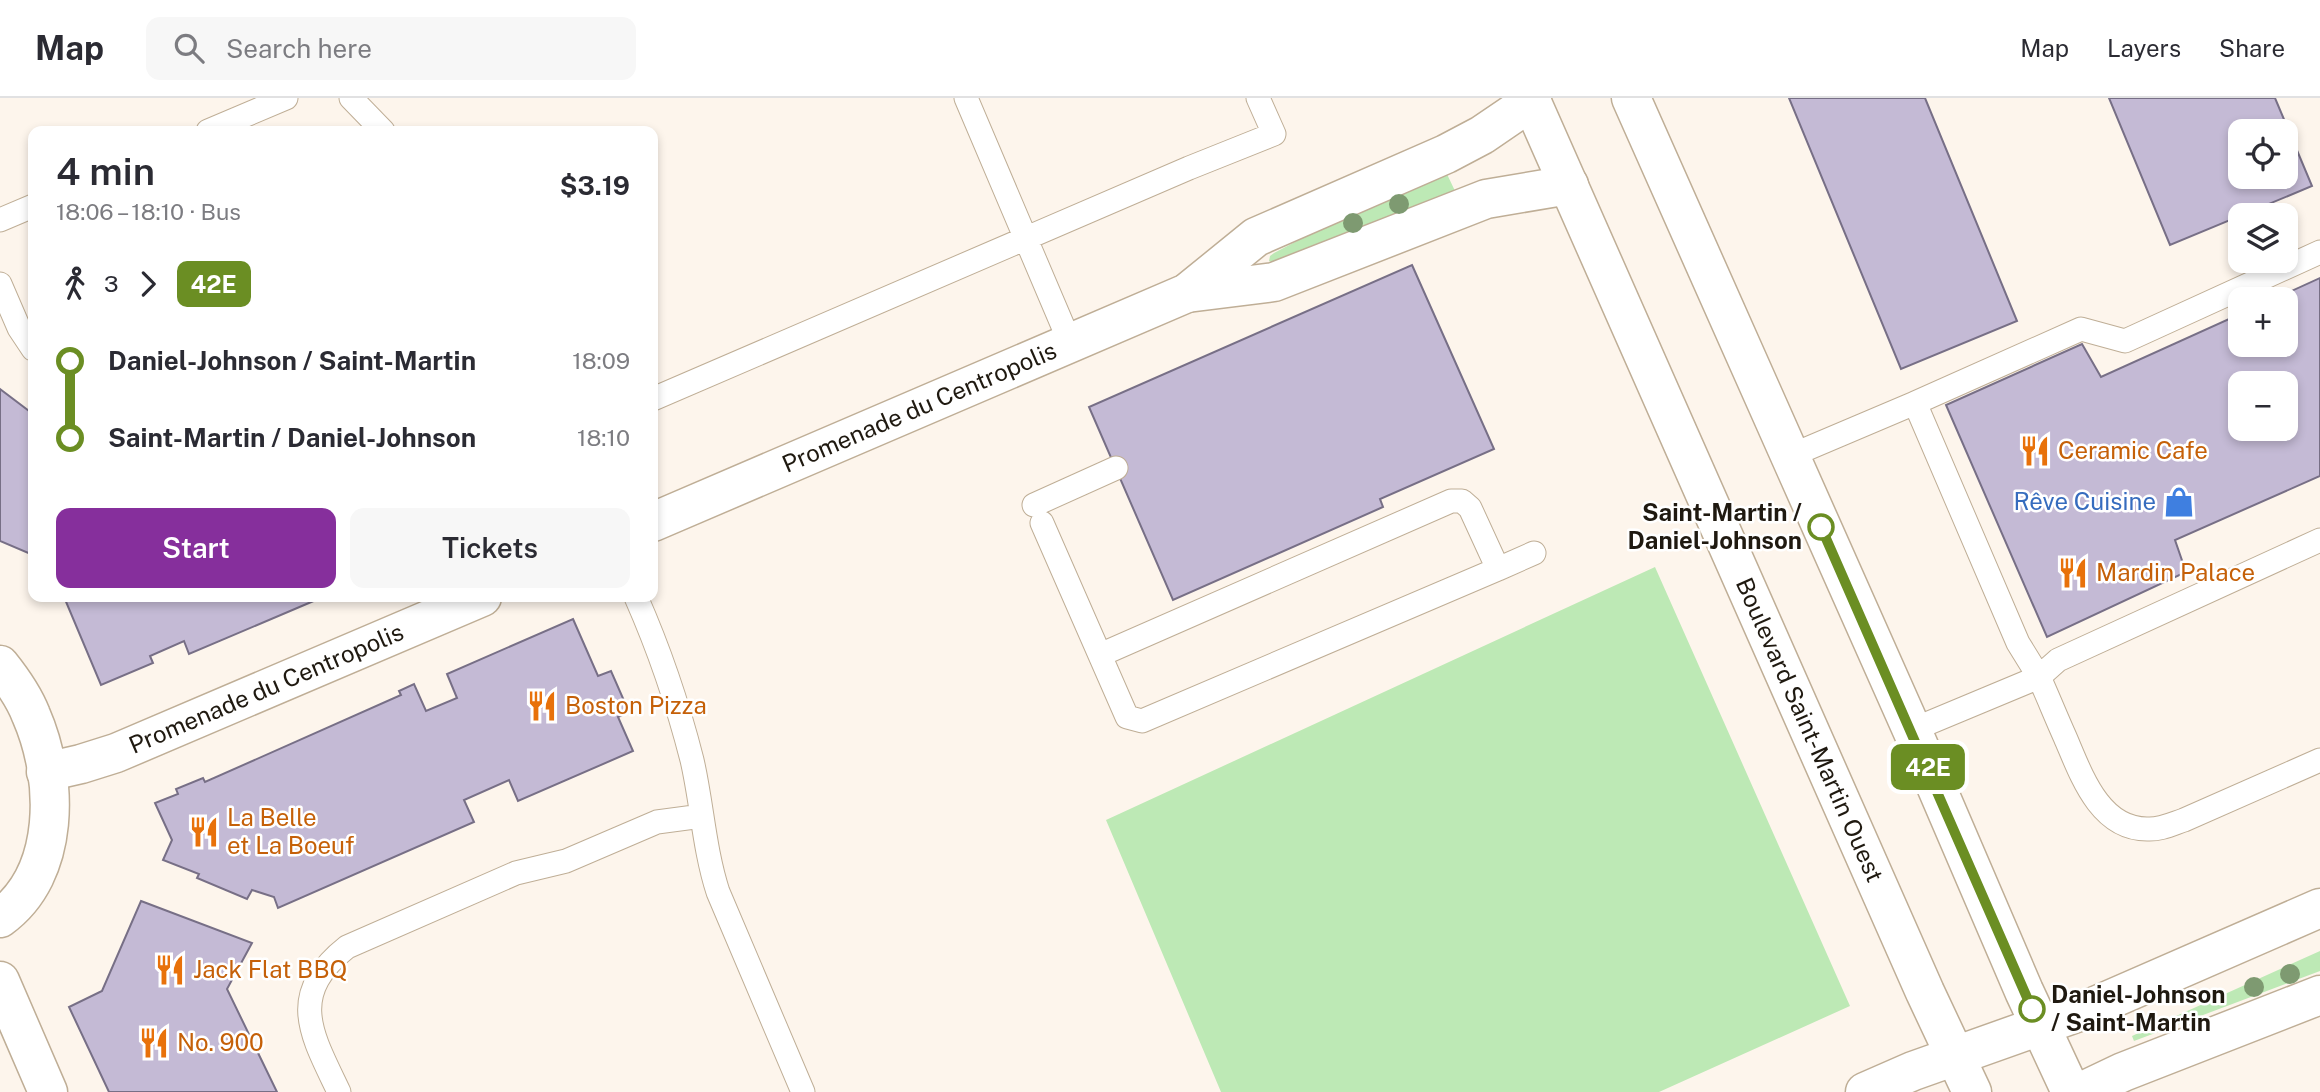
<!DOCTYPE html>
<meta charset="utf-8">
<style>
:root{--surface:#fff;--page:#f7f7f7;--text:#2b2b33;--muted:#7c7c81;--line:#e1e1e2;--accent:#862f9c}
body{margin:0;font-family:"Public Sans",sans-serif;background:var(--page);color:var(--text);height:100vh;display:flex;flex-direction:column;font-size:26px;white-space:nowrap}
*{box-sizing:border-box;margin:0}
p{font-size:23px;color:var(--muted)}
.icon{flex:none;width:38px;height:38px;fill:none;stroke:currentColor;stroke-width:2;stroke-linecap:round;stroke-linejoin:round}
.map{position:relative;flex:1;overflow:hidden}
.details{position:absolute;left:28px;top:28px;width:630px;height:476px;display:flex;flex-direction:column;background:var(--surface);border-radius:14px;box-shadow:0 4px 10px #0003}
.details>*{flex:none}
.badge{padding:0 14px;border-radius:10px;font-size:24px;line-height:46px}
.tools{position:absolute;left:2228px;top:21px;display:grid;gap:14px}
.tools a{display:grid;place-items:center;width:70px;height:70px;border-radius:14px;background:var(--surface);box-shadow:0 4px 10px #0003;font-size:35px}
.map>.badge{position:absolute;translate:-50% -50%;box-shadow:0 0 0 4px #fff}
.legs{display:flex;align-items:center;gap:10px;height:77px;padding:0 28px;font-size:23px}
.legs p{margin-inline-start:auto}
.head{display:flex;align-items:center;justify-content:space-between;height:119px;padding:0 28px}
h1{font-size:38px;font-weight:600;line-height:52px}
.action{display:flex;gap:14px;margin-top:auto;padding:14px 28px}
.action a{flex:1;height:80px;border-radius:14px;background:var(--accent);color:#fff;font-size:28px;font-weight:600;line-height:80px;text-align:center}
.action a+a{background:var(--page);color:var(--text)}
ul{padding:0 28px;list-style:none}
li{display:flex;align-items:center;gap:24px;height:77px;font-size:26px}
li i{display:grid;place-items:center;width:10px;height:100%;margin:0 9px;background:currentColor}
li i::after{content:'';width:18px;height:18px;margin:-9px;border:5px solid;border-radius:50%;background:var(--surface)}
li p{margin-inline-start:auto}
li:first-child i{background:linear-gradient(#0000 50%,currentColor 0)}
li:last-child i{background:linear-gradient(currentColor 50%,#0000 0)}
header{display:flex;align-items:center;gap:42px;box-sizing:border-box;height:98px;padding:0 35px;background:var(--surface);border-bottom:2px solid var(--line)}
header strong{font-size:33px}
nav{display:flex;gap:38px;margin-inline-start:auto;font-size:24px}
.search{width:490px;height:63px;background:var(--page);display:flex;align-items:center;gap:18px;box-sizing:border-box;padding:0 24px;border-radius:14px;color:var(--muted);font-size:26px}
.map>svg:first-child{display:block}
.green{fill:#bde9b5}
.building{fill:#c4bad5;stroke:#776f86;stroke-width:2;fill-rule:evenodd}
.lines{fill:none;stroke-linecap:round;stroke-linejoin:round}
.lane-casing{stroke:#bfae96;stroke-width:25}
.street-casing{stroke:#bfae96;stroke-width:41}
.secondary-casing{stroke:#bfae96;stroke-width:41}
.lane{stroke:#fff;stroke-width:23}
.street{stroke:#fff;stroke-width:38}
.secondary{stroke:#fff;stroke-width:38}
.tree{fill:#7e9a71}
.line-1-casing{stroke:#fff;stroke-width:16}
.line-1{stroke:#6b8e23;stroke-width:10}
.stop-1-dot{fill:#fff;stroke:#6b8e23;stroke-width:3.5}
.labels{text-anchor:middle;stroke-width:5;stroke-linejoin:round;paint-order:stroke}
.street-label{font-size:24px;fill:#1f1910;stroke:#fff}
.food-label{font-size:24px;fill:#c56008;stroke:#fff;text-anchor:start}
.shop-label{font-size:24px;fill:#366cbe;stroke:#fff;text-anchor:end}
.stop-label{font-size:24px;font-weight:bold;fill:#1f1910;stroke:#fff;text-anchor:end}
</style>
<header>
<strong>Map</strong>
<div class="search"><svg class="icon" aria-label="search" viewBox="0 0 24 24"><circle cx="10" cy="10" r="6"/><path d="M15 15l6 6"/></svg>Search here</div>
<nav><a>Map</a><a>Layers</a><a>Share</a></nav>
</header>
<div class="map">
<svg width="2320" height="994" viewBox="0 0 2320 994">
<rect width="100%" height="100%" fill="#fdf5ec"/>
<!-- green -->
<path class="green" d="M1446,74l9,19 -82,36 -101,35 -3,-1 1,-5 4,-3 69,-36z
M1655,469l195,439 -191,86h-438l-115,-272z
M2320,853v20l-186,70 -2,-5z"/>
<!-- building -->
<path class="building" d="M1789,0h136l92,223 -116,48z
M2109,0h166l37,88 -142,59zM2240,33h46v46h-46z
M1412,167l82,184 -114,50 3,8 -210,93 -84,-193z
M2320,180v198l-145,64 11,32 -139,65 -101,-232 136,-61 19,33 139,-63v31h46v-46h-12zM2240,285h46v46h-46z
M0,291l33,25v141l-33,-14z
M64,499h259l-134,57 -5,-13 -34,15 3,7 -52,22z
M573,521l25,57 13,-5 18,41 -11,5 15,34 -115,50 -9,-21 -45,20 10,22 -196,86 -4,-11 -22,-7 -5,9 -50,-21 2,-4 -36,-14 9,-20 -17,-37 23,-9 -2,-5 27,-11 2,4 196,-87 -2,-4 15,-7 12,27 31,-13 -10,-24z
M141,803l111,42 -25,46 50,103h-168l-40,-85 33,-16z"/>
<g class="lines">
<!-- lane casing -->
<g class="lane-casing">
<path id="lane" d="M351,0l32,33
M966,0l105,247
M208,33l78,-33
M0,122l33,-14
M2320,154l-195,89 -44,-12 -166,74 103,240 21,34 19,-17 262,-120
M0,186l19,44 14,21
M653,301l536,-231 85,-34 -16,-36
M1790,358l125,-53
M1034,407l82,-37
M1042,425l85,194 15,4 356,-152 -28,-61 -8,-7h-11l-351,154
M1498,471l36,-16
M636,499c23,52 42,108 56,163 10,43 12,89 26,132l85,200
M1912,632l127,-53c9,20 17,40 26,60 16,37 34,92 82,92 13,1 25,-5 37,-9l136,-60
M339,994c-27,-57 -53,-97 8,-145l169,-74 50,-12 91,-39 45,-6"/>
</g>
<!-- street casing -->
<g class="street-casing">
<g id="street">
<path d="M1187,195l87,-11 212,-83 83,-14"/>
<path id="s1" d="M653,424l534,-229 69,-56 190,-83 36,-19 50,-34"/>
<path d="M0,567c12,15 24,32 31,50 28,64 30,159 -31,203"/>
<path id="s2" d="M46,674l35,-8 35,-11 366,-156"/>
<path d="M0,883l48,111"/>
</g>
</g>
<!-- secondary casing -->
<g class="secondary-casing">
<g id="secondary">
<path id="s3" d="M1530,0l395,894 47,100"/>
<path d="M1631,0l281,632 112,261 47,101"/>
<path d="M1865,994l48,-21 180,-64 227,-99"/>
<path d="M2081,994l42,-20 197,-77"/>
</g>
</g>
<!-- lane -->
<use href="#lane" class="lane"/>
<!-- street -->
<use href="#street" class="street"/>
<!-- secondary -->
<use href="#secondary" class="secondary"/>
</g>
<!-- trees -->
<g class="tree">
<circle cx="1399" cy="106" r="10"/>
<circle cx="1353" cy="125" r="10"/>
<circle cx="2290" cy="876" r="10"/>
<circle cx="2254" cy="889" r="10"/>
</g>
<g class="lines">
<!-- line-1 casing -->
<g class="line-1-casing">
<path id="line-1" d="M1821,429l211,482"/>
</g>
<!-- line-1 -->
<use href="#line-1" class="line-1"/>
</g>
<!-- icons -->
<defs>
<g id="restaurant-bare" transform="scale(2.415)"><path d="M-5-6h1v4h1v-4h1v4h1v-4h1v5L-1.5 .5V6h-2V.5L-5-1ZM5-6V6H3V1.5H1.5Q1.5-4 5-6Z" fill="#e8710a" stroke="#fff" stroke-width="2.5" paint-order="stroke"/></g>
<g id="shop-bare" transform="scale(2.415)"><path d="M-5-2.5h2.3a2.7 3.5 0 0 1 5.4 0H5L5.5 6h-11ZM-1.5-2.5h3a1.5 2.3 0 0 0-3 0Z" fill="#3f7fe0" stroke="#fff" stroke-width="2.5" paint-order="stroke"/></g>
</defs>
<g fill-rule="evenodd">
<use href="#restaurant-bare" x="2035" y="353"/>
<use href="#shop-bare" x="2179" y="404"/>
<use href="#restaurant-bare" x="2073" y="475"/>
<use href="#restaurant-bare" x="542" y="608"/>
<use href="#restaurant-bare" x="204" y="734"/>
<use href="#restaurant-bare" x="170" y="872"/>
<use href="#restaurant-bare" x="154" y="945"/>
</g>
<!-- markers -->
<g class="stop-1-dot">
<circle cx="1821" cy="429" r="12"/>
<circle cx="2032" cy="911" r="12"/>
</g>
<g class="labels">
<!-- street labels -->
<g class="street-label">
<text dy="8" stroke="none"><textPath href="#s1" startOffset="290">Promenade du Centropolis</textPath></text>
<text dy="8" stroke="none"><textPath href="#s2" startOffset="236">Promenade du Centropolis</textPath></text>
<text dy="8" stroke="none"><textPath href="#s3" startOffset="691">Boulevard Saint-Martin Ouest</textPath></text>
</g>
<!-- food labels -->
<g class="food-label">
<text x="2058" y="361">Ceramic Cafe</text>
<text x="2096" y="483">Mardin Palace</text>
<text x="565" y="616">Boston Pizza</text>
<text x="227" y="728">La Belle<tspan x="227" dy="28">et La Boeuf</tspan></text>
<text x="193" y="880">Jack Flat BBQ</text>
<text x="177" y="953">No. 900</text>
</g>
<!-- shop labels -->
<g class="shop-label">
<text x="2156" y="412">Rêve Cuisine</text>
</g>
<!-- stop labels -->
<g class="stop-label">
<text x="1802" y="423">Saint-Martin /<tspan x="1802" dy="28">Daniel-Johnson</tspan></text>
<text x="2051" y="905" text-anchor="start">Daniel-Johnson<tspan x="2051" dy="28">/ Saint-Martin</tspan></text>
</g>
</g>
</svg>
<div class="tools">
<a><svg class="icon" aria-label="locate" viewBox="0 0 24 24"><circle cx="12" cy="12" r="6"/><path d="M12 2v4M12 18v4M2 12h4M18 12h4"/></svg></a>
<a><svg class="icon" aria-label="layers" viewBox="0 0 24 24"><path d="M12 4l9 5-9 5-9-5zM3 14l9 5 9-5"/></svg></a>
<a>+</a>
<a>−</a>
</div>
<b class="badge" style="left:1928px;top:669px;background:#6b8e23;color:#fff">42E</b>
<section class="details">
<div class="head"><div><h1>4 min</h1><p>18:06 – 18:10 · Bus</p></div><b>$3.19</b></div>
<div class="legs"><svg class="icon" aria-label="walk" viewBox="0 0 24 24"><circle cx="13" cy="4" r="2"/><path d="M13 8l-2 6 4 7M11 14l-3 7M7 12l3-4h3l4 4"/></svg>3<svg class="icon" aria-label="forward" viewBox="0 0 24 24"><path d="M9 5l7 7-7 7"/></svg><b class="badge" style="background:#6b8e23;color:#fff">42E</b></div>
<ul>
<li><i style="color:#6b8e23"></i><b>Daniel-Johnson / Saint-Martin</b><p>18:09</p></li>
<li><i style="color:#6b8e23"></i><b>Saint-Martin / Daniel-Johnson</b><p>18:10</p></li>
</ul>
<div class="action"><a>Start</a><a>Tickets</a></div>
</section>
</div>
